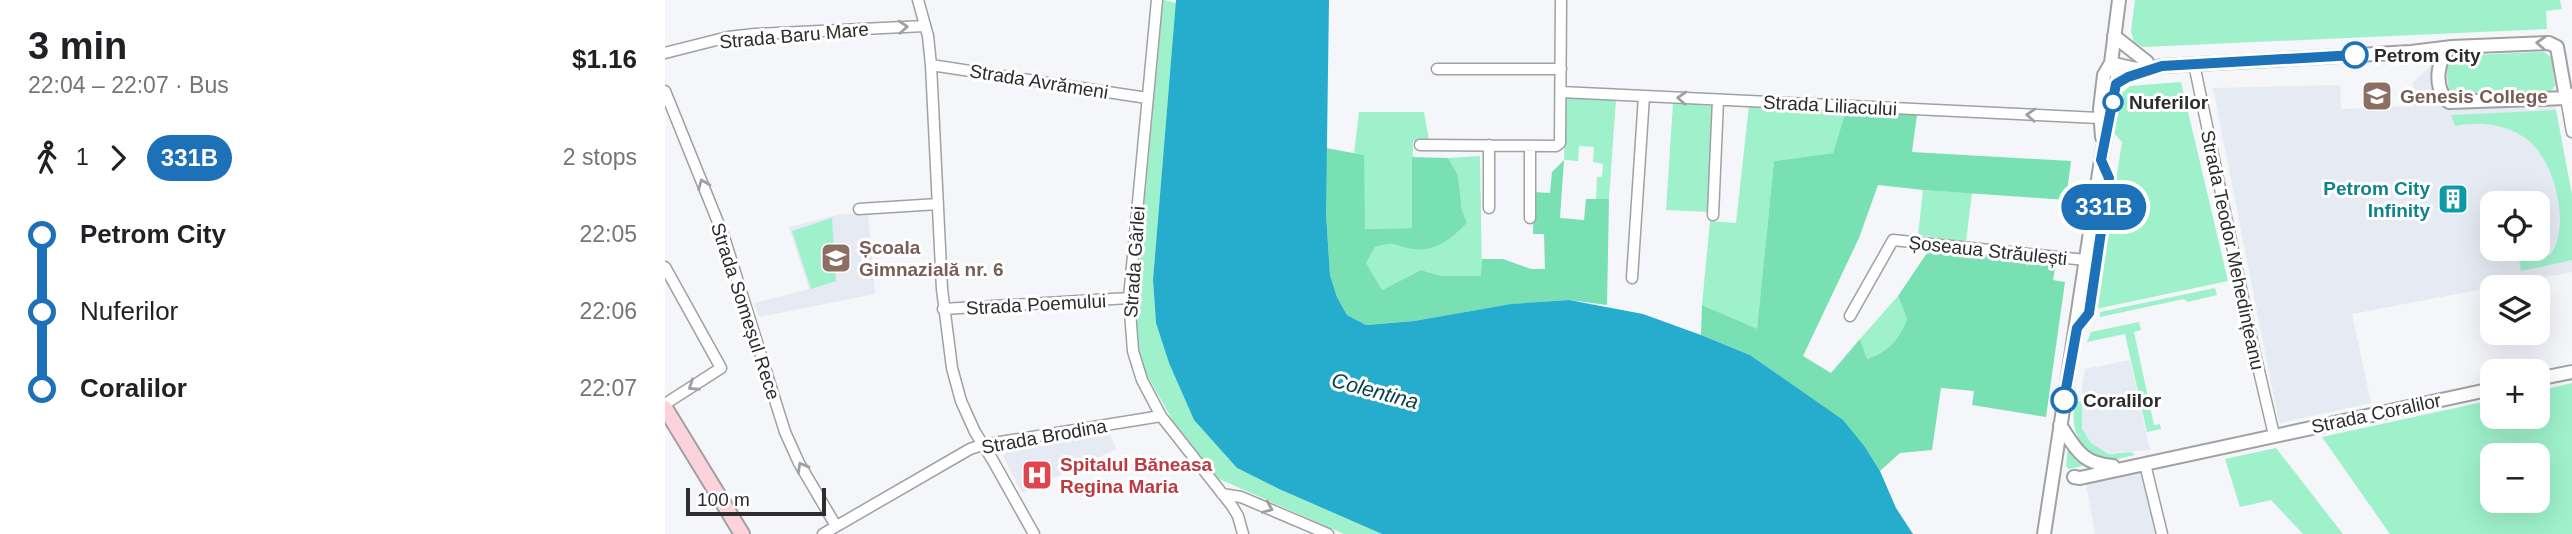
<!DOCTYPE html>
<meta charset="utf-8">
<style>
:root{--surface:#fff;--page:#f2f2f2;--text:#202124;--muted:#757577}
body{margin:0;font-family:Arial,sans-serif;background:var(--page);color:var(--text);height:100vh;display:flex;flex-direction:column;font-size:26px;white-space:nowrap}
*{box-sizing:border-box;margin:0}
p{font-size:23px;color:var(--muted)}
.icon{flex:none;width:38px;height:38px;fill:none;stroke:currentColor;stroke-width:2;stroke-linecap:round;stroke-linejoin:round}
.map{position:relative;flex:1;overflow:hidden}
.details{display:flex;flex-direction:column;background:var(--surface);width:665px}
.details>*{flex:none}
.badge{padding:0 14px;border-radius:23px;font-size:24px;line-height:46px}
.fabs{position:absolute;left:1815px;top:191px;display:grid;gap:14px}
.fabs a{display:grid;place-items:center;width:70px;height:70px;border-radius:14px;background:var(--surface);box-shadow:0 7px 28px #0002;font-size:35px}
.scale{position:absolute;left:21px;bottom:18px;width:140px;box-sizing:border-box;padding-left:7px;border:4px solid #2d2d2e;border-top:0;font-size:19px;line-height:24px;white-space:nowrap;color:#2d2d2e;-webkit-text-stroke:5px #fff;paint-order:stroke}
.map>.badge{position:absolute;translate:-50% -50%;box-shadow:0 0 0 4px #fff}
.legs{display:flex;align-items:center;gap:10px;height:77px;padding:0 28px;font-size:23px}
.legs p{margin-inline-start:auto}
.summary{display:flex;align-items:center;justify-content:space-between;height:119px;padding:0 28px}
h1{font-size:38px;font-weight:600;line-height:52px}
ul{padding:0 28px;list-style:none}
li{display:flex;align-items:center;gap:24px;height:77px;font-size:26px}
li i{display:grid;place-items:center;width:10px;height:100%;margin:0 9px;background:currentColor}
li i::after{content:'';width:18px;height:18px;margin:-9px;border:5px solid;border-radius:50%;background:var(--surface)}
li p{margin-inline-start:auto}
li:first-child i{background:linear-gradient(#0000 50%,currentColor 0)}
li:last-child i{background:linear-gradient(currentColor 50%,#0000 0)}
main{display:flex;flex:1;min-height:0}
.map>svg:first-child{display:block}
.built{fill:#e5eaf3;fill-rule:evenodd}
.green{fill:#9ef1cb;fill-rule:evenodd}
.forest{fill:#79e0b3}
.water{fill:#26adcd}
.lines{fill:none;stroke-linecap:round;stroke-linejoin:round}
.minor-casing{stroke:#a0a1a3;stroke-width:13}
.tertiary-casing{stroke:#a0a1a3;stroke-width:16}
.secondary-casing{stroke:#a0a1a3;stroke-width:18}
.minor{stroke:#fff;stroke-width:10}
.tertiary{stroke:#fff;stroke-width:12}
.secondary{stroke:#fcd2db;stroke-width:14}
.oneway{stroke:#a0a0a1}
.line-1-casing{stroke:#fff;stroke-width:16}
.line-1{stroke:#1d71b8;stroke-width:10}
.stop-1-dot{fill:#fff;stroke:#1d71b8;stroke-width:3.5}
.labels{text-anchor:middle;stroke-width:6;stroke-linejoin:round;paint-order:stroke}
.street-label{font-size:19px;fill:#2d2d2e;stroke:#fff}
.stop-label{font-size:19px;font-weight:bold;fill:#2d2d2e;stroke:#fff;text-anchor:start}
.education-label{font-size:19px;font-weight:bold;fill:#785e54;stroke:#fff;text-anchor:start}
.culture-label{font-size:19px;font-weight:bold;fill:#0d838f;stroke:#fff;text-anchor:end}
.health-label{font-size:19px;font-weight:bold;fill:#be3a42;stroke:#fff;text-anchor:start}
.water-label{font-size:21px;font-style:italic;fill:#053f4d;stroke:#fff}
</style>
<main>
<section class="details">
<div class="summary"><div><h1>3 min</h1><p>22:04 – 22:07 · Bus</p></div><b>$1.16</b></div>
<div class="legs"><svg class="icon" aria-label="walk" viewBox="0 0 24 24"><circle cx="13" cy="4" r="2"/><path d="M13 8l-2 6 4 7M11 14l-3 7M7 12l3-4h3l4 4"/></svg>1<svg class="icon" aria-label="forward" viewBox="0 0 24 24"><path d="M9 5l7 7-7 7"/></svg><b class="badge" style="background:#1d71b8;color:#fff">331B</b><p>2 stops</p></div>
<ul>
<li><i style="color:#1d71b8"></i><b>Petrom City</b><p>22:05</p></li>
<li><i style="color:#1d71b8"></i><span>Nuferilor</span><p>22:06</p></li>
<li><i style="color:#1d71b8"></i><b>Coralilor</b><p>22:07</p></li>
</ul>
</section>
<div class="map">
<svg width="1907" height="534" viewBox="0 0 1907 534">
<rect width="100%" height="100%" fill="#f5f6f9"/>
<!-- built -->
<path class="built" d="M1879,52l7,5 5,53 16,85v77l-220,42 19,89 -92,20 -66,-335 127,-3 1,24 73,-3 -1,-24 21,-19 18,-7zM1827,203h45v45h-45z
M203,212l7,82 -116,23 -5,-14 55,-14 -20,-62 48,-12z
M1465,360l20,90 -40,3 -19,-10 -9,-17v-40l3,-17z
M445,434l6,15 -94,44 -19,-37 4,-4z
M1477,472l13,62h-60l-9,-51z"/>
<!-- green -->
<path class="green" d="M498,0l13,3 -23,277 3,43 13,40 25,57 43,48 42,21 103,45h-38l-125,-55 -42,-51 -33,-58 -6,-27 -3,-43z
M1470,0h425l2,9 -16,2 1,18 -404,18 -9,-5 -3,-11z
M1879,52l7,5 4,29 -5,5 -91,5 -10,-6 -3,-24 3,-8 3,-2z
M1516,82l47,199 -132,28 26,-167 -8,-9 7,-39 9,-8z
M901,96l50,3 -7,100h-13l1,-22h5l1,-13 -10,-2 1,-15 -15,-1 -1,15 -14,-1z
M1008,103l40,3 -3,106 -44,-2z
M1084,105l97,5 -13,43 -59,8 -17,169 -55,-25 8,-84 26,2z
M1891,110l16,85v65l-51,11 -2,-11 26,-9 4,5c23,-25 7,-94 -21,-116 -21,-16 -48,-19 -73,-14l-4,-11z
M694,112h65l5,28 -16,1 -1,87 -48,1v-74l-10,-2z
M815,156l2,120h-40l-21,-6 -39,20 -17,-27 10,-16c17,-5 16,-4 32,0 24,7 44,-9 60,-24l-5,-13 -4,-35 -10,-17z
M1258,190l49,3 -6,49 -48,-7z
M167,218l4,63 -25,8 -19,-58z
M1550,288l2,7 -29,7 -4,-3 -84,18v-5z
M1233,296l9,23c-8,21 -18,32 -40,40l-7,-20z
M1474,322l2,8 -7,2 20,93 6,-1 1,5 -14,3 -22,-98 -38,8 4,-10z
M1907,383v151h-182l-68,-97 170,-37v16h45l1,-25zM1827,455h45v45h-45z
M1411,400l6,3v25l9,15 18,11 22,-2 4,3 -26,6c-29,-10 -41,-31 -33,-61z
M1403,447l19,18 -18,4 -3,-3z
M1611,448l67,86h-40l-32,-34 -31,7 -15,-48z"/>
<!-- forest -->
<path class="forest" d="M1181,110l71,5 -5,37 159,9 -5,39 -143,-10 -45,-5 -19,53 -56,118 28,17 29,-34 7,20c22,-8 32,-19 40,-40l-9,-23 31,-46 127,14 -3,16 12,2 -19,135 -74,-12 2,-14 -33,-3 -9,62 -32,3 -20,18 -15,-24 -54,-49 -61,-43 -49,-20 1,-30 55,24 17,-168 59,-8z
M661,148l38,7 1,74 47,-1v-71l36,1 10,17 4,35 5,13c-15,15 -31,29 -54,26 -21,-3 -14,-9 -38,-2l-9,16 16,27 39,-20 21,6h39l1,-17h21l28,10h14l-1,-35h-11l1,-42 16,1 2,-21 12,-12 -4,58 24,2 2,-21h23l-2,106 -38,-5 -57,4 -98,17 -48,4 -19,-10 -10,-18 -7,-22 -4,-63z"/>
<!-- water -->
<path class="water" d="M511,0h153l-3,212 4,63 7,22 10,18 19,10 48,-4 97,-17 58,-4 74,14 58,21 49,20 93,65 22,27 15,24 16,37 17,26h-531l-103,-45 -42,-21 -43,-48 -25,-57 -13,-40 -3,-43z"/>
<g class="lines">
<!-- minor casing -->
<g class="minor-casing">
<path id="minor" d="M253,0l10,36 3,29 11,224 10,79 9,33 14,31 17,27 42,75
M492,0l-28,298 4,53 9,29 19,36 71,90 6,10 5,18
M0,53l63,-16 27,-3 170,-8
M1529,64l58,277 22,94
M266,65l216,33
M772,69h124
M0,91l59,146 61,195 14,31 37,63
M896,92l538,26
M1901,98l6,34
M755,145l136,1 4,-3 1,-143
M824,145v63
M194,209l79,-5
M1048,215l5,-115
M865,218v-72
M0,267l56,101 -56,36
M967,278l12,-182
M278,309l186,-11
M1185,316l43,-76 193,20
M1480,464l17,70
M557,494l19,3 87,37
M158,534l147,-85 12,-4 179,-29"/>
</g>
<!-- tertiary casing -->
<g class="tertiary-casing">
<path id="tertiary" d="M1449,36l33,26
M1787,47c-16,12 -19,41 -3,55l117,-4 6,-3
M1446,63c18,5 32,9 51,3l249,-14 41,-5 97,-4 8,4 9,51
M1437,137l-2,-28 4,-34 7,-12 8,-63
M1872,379l35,-7
M1395,425c16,24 22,39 53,41
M1409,477l6,1 412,-89
M1379,534l57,-374 16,-83 -1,-7 -5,-7"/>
</g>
<!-- secondary casing -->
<g class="secondary-casing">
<path id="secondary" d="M0,408l77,126"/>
</g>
<!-- minor -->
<use href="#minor" class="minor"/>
<!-- tertiary -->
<use href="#tertiary" class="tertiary"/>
<!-- secondary -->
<use href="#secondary" class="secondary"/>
</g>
<!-- one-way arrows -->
<defs><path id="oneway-chevron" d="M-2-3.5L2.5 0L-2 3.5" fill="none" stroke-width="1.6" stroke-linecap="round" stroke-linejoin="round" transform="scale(1.75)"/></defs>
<g class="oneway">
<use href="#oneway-chevron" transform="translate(238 27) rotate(-3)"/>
<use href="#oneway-chevron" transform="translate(1876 43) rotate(-177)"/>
<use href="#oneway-chevron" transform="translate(1017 98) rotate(-177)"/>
<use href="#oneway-chevron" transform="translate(1366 115) rotate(-177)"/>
<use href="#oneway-chevron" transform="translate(38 184) rotate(-112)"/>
<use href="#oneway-chevron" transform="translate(28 386) rotate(147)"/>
<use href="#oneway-chevron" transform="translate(137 467) rotate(-119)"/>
<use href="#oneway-chevron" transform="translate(603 508) rotate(23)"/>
</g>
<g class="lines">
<!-- line-1 casing -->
<g class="line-1-casing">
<path id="line-1" d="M1399,400l13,-72 12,-15 20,-135 -8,-18 15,-76 12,-7 34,-11 193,-11"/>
</g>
<!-- line-1 -->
<use href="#line-1" class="line-1"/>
</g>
<!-- icons -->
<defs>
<g id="school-square" transform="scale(1.575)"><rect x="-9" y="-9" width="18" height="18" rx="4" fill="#8d6e63" stroke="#fff"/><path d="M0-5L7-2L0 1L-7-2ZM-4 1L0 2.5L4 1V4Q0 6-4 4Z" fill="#fff"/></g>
<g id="building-square" transform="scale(1.575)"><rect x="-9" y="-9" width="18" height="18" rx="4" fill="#0f9aa8" stroke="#fff"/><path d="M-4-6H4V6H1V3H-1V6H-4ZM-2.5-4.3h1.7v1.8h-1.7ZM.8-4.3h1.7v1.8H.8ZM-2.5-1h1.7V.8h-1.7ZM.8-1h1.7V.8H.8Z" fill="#fff"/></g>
<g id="hospital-square" transform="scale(1.575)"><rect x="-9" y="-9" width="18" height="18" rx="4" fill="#e0444e" stroke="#fff"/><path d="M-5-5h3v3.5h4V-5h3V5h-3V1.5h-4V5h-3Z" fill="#fff"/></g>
</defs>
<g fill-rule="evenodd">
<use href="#school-square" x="1712" y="96"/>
<use href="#building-square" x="1788" y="199"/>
<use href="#school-square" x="171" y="258"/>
<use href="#hospital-square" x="372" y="475"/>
</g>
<!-- markers -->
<g class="stop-1-dot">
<circle cx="1690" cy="55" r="12"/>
<circle cx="1448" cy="102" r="9"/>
<circle cx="1399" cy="400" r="12"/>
</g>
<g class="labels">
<!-- street labels -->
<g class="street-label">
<text transform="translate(129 35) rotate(-5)" y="7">Strada Baru Mare</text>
<text transform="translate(374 81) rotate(9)" y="7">Strada Avrămeni</text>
<text transform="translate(1165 105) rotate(3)" y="7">Strada Liliacului</text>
<text transform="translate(1323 250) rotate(6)" y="7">Șoseaua Străulești</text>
<text transform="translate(1568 250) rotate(78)" y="7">Strada Teodor Mehedințeanu</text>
<text transform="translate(469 262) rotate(-86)" y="7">Strada Gârlei</text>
<text transform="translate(371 304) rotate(-3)" y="7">Strada Poemului</text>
<text transform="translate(81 311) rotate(72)" y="7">Strada Someșul Rece</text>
<text transform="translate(1711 413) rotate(-12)" y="7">Strada Coralilor</text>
<text transform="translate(379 436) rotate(-10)" y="7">Strada Brodina</text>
</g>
<!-- stop labels -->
<g class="stop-label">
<text x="1709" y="62">Petrom City</text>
<text x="1464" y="109">Nuferilor</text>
<text x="1418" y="407">Coralilor</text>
</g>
<!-- education labels -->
<g class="education-label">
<text x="1735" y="103">Genesis College</text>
<text x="194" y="254">Școala<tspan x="194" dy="22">Gimnazială nr. 6</tspan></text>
</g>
<!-- culture labels -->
<g class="culture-label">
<text x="1765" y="195">Petrom City<tspan x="1765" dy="22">Infinity</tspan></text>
</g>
<!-- health labels -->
<g class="health-label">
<text x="395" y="471">Spitalul Băneasa<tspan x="395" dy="22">Regina Maria</tspan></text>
</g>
<!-- water labels -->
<g class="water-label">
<text transform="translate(710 391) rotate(15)" y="7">Colentina</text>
</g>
</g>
</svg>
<div class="fabs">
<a><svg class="icon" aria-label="locate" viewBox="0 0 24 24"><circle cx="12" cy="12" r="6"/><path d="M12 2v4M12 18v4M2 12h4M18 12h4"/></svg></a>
<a><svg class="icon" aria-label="layers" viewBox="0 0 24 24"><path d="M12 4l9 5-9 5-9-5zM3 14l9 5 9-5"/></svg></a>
<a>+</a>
<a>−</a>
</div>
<div class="scale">100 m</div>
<b class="badge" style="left:1439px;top:207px;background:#1d71b8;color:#fff">331B</b>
</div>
</main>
